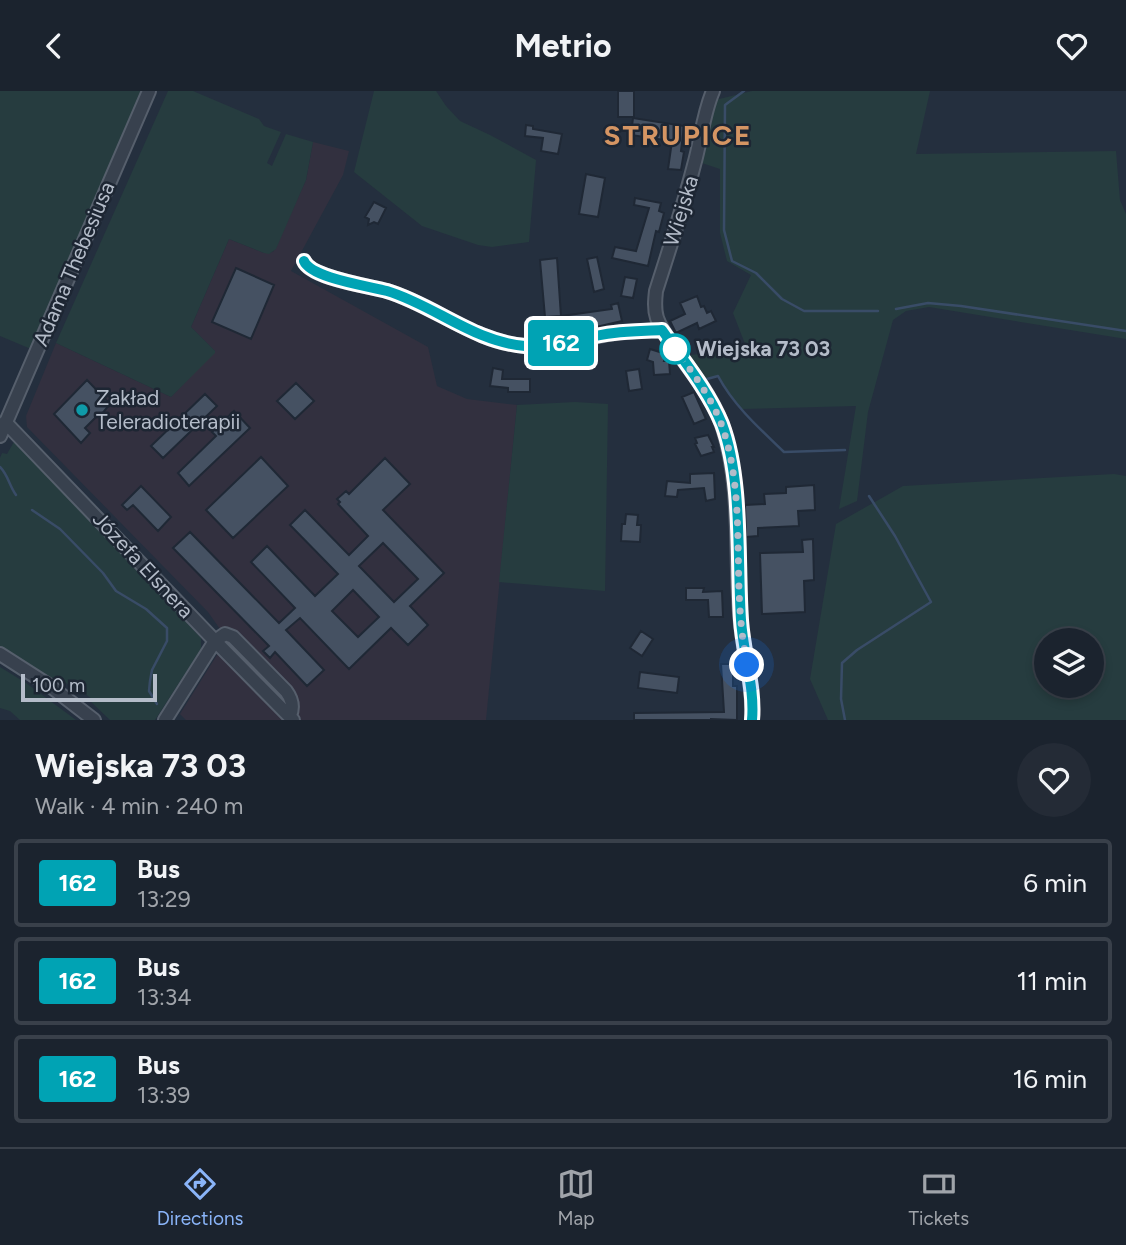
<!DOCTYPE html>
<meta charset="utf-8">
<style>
:root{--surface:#1b232e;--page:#242b36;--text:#f1f3f6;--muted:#a0a4aa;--line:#39404a;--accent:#8ab4f8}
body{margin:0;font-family:Figtree,sans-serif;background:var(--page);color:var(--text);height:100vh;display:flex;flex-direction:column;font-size:26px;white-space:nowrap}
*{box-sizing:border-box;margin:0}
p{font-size:23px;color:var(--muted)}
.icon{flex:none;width:38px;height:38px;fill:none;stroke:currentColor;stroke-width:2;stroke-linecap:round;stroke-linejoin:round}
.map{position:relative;height:629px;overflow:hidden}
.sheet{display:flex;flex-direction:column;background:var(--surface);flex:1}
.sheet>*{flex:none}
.badge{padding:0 14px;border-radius:5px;font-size:24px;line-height:46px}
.controls{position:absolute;left:1034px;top:537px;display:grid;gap:14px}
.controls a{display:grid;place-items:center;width:70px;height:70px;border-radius:50%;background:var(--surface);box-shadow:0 4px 10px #0003,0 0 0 2px var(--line);font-size:35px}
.scale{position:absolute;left:21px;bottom:18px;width:136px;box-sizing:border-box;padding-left:7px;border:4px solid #b4bcc9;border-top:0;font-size:19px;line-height:24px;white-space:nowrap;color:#b4bcc9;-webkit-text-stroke:5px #1d2633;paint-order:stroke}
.you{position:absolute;width:35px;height:35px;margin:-18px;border:5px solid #fff;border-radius:50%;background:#1a73e8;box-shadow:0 0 0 10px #1a73e833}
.map>.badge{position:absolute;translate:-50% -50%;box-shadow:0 0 0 4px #fff}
.round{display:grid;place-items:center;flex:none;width:74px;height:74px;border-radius:37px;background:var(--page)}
.summary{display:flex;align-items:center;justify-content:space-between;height:119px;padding:0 35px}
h1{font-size:33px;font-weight:700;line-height:52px}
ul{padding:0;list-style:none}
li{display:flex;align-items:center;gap:21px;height:88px;margin:0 14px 10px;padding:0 21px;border:4px solid var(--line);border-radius:7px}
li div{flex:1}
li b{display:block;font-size:26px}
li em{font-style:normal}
li .badge{min-width:77px;font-weight:700;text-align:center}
header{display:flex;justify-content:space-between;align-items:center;height:91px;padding:0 35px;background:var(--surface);font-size:32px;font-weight:700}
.menu{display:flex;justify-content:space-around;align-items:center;height:98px;border-top:2px solid var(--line);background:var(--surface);font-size:19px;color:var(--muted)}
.menu a{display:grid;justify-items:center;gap:4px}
.menu .selected{color:var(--accent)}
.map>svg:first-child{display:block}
.medical{fill:#32303f}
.green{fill:#263c3f;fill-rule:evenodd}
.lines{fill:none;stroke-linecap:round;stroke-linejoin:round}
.stream{stroke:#394c67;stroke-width:2.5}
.building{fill:#455162;stroke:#1f2835;stroke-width:2;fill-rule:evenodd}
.minor-casing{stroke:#565f6c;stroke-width:16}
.minor{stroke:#38414e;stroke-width:12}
.line-casing{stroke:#fff;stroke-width:16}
.line{stroke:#00a3b4;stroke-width:10}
.walk{stroke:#b4bcc9;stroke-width:7;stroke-dasharray:0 12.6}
.stop-dot{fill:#fff;stroke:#00a3b4;stroke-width:3.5}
.culture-dot{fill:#0f9aa8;stroke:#1d2633;stroke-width:2.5}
.labels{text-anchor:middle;stroke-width:5;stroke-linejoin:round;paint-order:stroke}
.street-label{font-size:21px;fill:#b4bcc9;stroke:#1d2633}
.stop-label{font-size:21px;font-weight:bold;fill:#b4bcc9;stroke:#1d2633;text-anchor:start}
.poi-label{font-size:21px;fill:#b4bcc9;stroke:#1d2633;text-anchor:start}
.district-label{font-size:28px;font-weight:bold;letter-spacing:2px;fill:#d59563;stroke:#1d2633}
</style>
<header><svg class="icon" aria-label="back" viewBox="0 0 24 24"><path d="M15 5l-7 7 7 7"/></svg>Metrio<svg class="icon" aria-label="heart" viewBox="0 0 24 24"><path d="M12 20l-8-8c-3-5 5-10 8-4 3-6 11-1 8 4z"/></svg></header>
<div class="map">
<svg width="1126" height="629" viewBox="0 0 1126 629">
<rect width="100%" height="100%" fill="#242f3e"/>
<!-- medical -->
<path class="medical" d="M313,51l36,9 -6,24 -52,96 137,76 9,39 30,13 50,6 -31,315h-300l-6,-6 47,-75 -19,-27 -181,-185 -1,-11 30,-73 115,54 44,-46 -24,-24 38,-88 35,14 9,-1 33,-72z"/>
<!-- green -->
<path class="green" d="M0,0h143l-112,258 -31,-13z
M168,0h25l66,28 5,7 17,6 -14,31 5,3 14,-32 27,8 -7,38 -30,69 -7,5 -5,-1 -35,-14 -38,88 24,24v2l-44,44 -115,-54z
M374,0h62l10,15 14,15 30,14 46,25 -7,82 -37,5 -14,-2 -56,-19 -68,-54z
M752,0h178l-14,63 200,-3 4,49 6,14v125l-197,-32 -23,4 -13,9 -25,92 -11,89 -18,8 17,-103 -115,3 -14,-16 -9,-17 -11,3 -3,2 -14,-26 57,-6 -14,-36 18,-38 -24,-14 -7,-28v-64l-18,-6 7,-48 6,-15z
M575,311l33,2 -3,187 -106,-9 18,-177z
M15,349l186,198v11l-46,71h-45l-20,-19 2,-2 -8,-6 -2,2 -16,-12 -16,-6 -2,2 -48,-30v-191l2,-5 5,1z
M1114,383l12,2v244h-298l-18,-41 26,-155 67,-38zM1046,550h46v45h-46z
M0,576l26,16 50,37h-56l-10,-9 -10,-3z"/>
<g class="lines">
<!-- stream -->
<path class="stream" d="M744,0l-19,14 -1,125 8,31 24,12 26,26 22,12h74
M896,218l32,-6 33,3 165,25
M707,288l11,-3c16,30 42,53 66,76l61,-2
M0,376c8,8 9,18 16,28
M32,419l28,19 43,44 13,18 30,18 21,19v13l-15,29 -2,11 -1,10 8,13
M845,629l-4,-21 1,-36 15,-13 74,-48 -36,-66 -26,-40"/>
</g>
<!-- building -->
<path class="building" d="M618,0h16v26h-16z
M633,27l51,8 -3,25 3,1 -3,18 -13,-1 4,-28 -41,-6z
M526,34l7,1v3l29,5 -4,20 -17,-3 2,-13 -18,-2z
M586,83l19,4 -7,39 -19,-3z
M635,107l26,5 -2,8 5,2 -5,19 -3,-1 -8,35 -36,-8 3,-11 21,4 13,-43 -15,-3z
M374,111l12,6 -8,16 -4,-2 -6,3 1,-6 -4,-2z
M597,166l7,32 -10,3 -7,-33z
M557,167l4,58 51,-7 -1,-4 7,-2 4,18 -39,9 -21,3 -2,-17 -15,1 -5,-57z
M236,177l38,17 -23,54 -39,-17z
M625,186l12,2 -4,19 -12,-2z
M697,205l4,11 3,-1 3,7 4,-2 5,10 -17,8 -2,-6 -21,10 -6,-12 15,-7 -5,-11z
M650,258l16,5 -2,7h5l1,13 -16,1 -1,-13 -6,-2z
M493,277l10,2 -1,9h28v13h-22v-4l-18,-2z
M639,278l3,20 -13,2 -3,-20z
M87,289l23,24 -9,11h-3l-13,13 5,5 -9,10 -27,-29z
M296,292l18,18 -19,18 -18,-18z
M694,301l12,27 -12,5 -12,-27z
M205,303l12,12 -54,52 -12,-12z
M234,320l16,17 -61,58 -11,-13 38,-37 -4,-4z
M708,344l6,12h-2l2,5 -13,4 -6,-12 2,-1 -2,-5z
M261,366l27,29 -55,52 -27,-28z
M385,367l25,26 -27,26 61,63 -34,33 18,19 -20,20 -17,-17 -42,41 -49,-51 -14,12 38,40 -17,16 -32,-34 -5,6 -7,-7 6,-5 -96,-98 17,-16 89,91 16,-15 -44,-46 16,-16 48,50 23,-22 -48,-49 15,-15 44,45 19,-19 -30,-32 2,-2 -3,-3 9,-8 3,3zM383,452l35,36 -24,23 -35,-36zM353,499l26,27 -21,20 -26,-26z
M714,382l1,26 -9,2 -2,-13 -26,2 -1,7 -12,-1 2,-15 23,2v-9z
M814,394l1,25 -17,1 1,15 -41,2v8l-12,1 -1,-32 20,-1 -1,-10 22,-1v-6z
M141,395l30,31 -13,14 -25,-26 -6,5 -5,-5z
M626,423l12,1 -1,10h4l-1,17 -19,-1 1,-17h3z
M813,448l1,41 -10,1 1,31 -43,2 -2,-61 43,-1 -1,-12z
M686,497h18l-1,4 19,-1 1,26h-14l-1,-17h-22z
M641,540l12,8 -11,17 -12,-8z
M721,573h12v22h4v34l-26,-1v1h-77v-7l90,-1z
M640,581l39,5 -2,16 -39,-5z"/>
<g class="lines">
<!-- minor casing -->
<g class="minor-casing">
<path id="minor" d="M713,0c-10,23 -12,50 -19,74 -11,43 -25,85 -38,126 -1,9 -2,18 1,27 4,12 12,22 19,32 17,24 38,49 47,78 20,64 11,131 18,196 3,32 13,64 11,96
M304,170c6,17 65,25 83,30 47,14 87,51 138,55 27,2 57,-7 84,-12 17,-3 36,-3 53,-4
M5,331l210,219 -50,79
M0,345l149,-345
M0,563l50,32 44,34
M290,625c4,-10 2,-17 -4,-25l-53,-54 -8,-3 -10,7 78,79"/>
</g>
<!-- minor -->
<use href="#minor" class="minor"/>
</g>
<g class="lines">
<!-- line casing -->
<g class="line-casing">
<path id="line" d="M304,170c7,17 65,25 83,30 47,14 87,51 138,55 30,2 60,-10 89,-13 16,-2 32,-2 48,-3 21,30 46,60 60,94 21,56 15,136 19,196 2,33 14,67 11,100"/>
</g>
<!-- line -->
<use href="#line" class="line"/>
<!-- walk -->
<path class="walk" d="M675,258c18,24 37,49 47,77 22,63 13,132 19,196 1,15 4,29 6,43"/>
</g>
<!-- markers -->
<circle class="stop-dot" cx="675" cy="258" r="14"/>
<circle class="culture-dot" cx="82" cy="319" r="7"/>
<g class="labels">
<!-- street labels -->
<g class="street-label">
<text transform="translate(681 120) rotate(-73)" y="7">Wiejska</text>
<text transform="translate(74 173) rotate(-67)" y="7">Adama Thebesiusa</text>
<text transform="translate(143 474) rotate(47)" y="7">Józefa Elsnera</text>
</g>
<!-- stop labels -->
<g class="stop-label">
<text x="696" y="265">Wiejska 73 03</text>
</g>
<!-- poi labels -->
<g class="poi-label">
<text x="96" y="314">Zakład<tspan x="96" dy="24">Teleradioterapii</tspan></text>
</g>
<!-- district labels -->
<g class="district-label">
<text x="678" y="54">STRUPICE</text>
</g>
</g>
</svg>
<div class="controls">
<a><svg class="icon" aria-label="layers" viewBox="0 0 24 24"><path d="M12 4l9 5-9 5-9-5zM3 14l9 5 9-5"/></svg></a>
</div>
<div class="scale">100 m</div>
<div class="you" style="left:747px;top:574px"></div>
<b class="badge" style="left:561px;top:252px;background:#00a3b4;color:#fff">162</b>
</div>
<section class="sheet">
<div class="summary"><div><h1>Wiejska 73 03</h1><p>Walk · 4 min · 240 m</p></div><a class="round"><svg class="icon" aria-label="heart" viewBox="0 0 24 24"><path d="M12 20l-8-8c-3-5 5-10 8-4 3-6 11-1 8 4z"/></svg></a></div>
<ul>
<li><span class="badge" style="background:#00a3b4;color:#fff">162</span><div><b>Bus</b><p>13:29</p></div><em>6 min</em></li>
<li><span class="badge" style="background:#00a3b4;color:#fff">162</span><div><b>Bus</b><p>13:34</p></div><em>11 min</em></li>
<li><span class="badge" style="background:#00a3b4;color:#fff">162</span><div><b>Bus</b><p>13:39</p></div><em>16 min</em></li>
</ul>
</section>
<nav class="menu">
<a class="selected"><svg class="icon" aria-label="directions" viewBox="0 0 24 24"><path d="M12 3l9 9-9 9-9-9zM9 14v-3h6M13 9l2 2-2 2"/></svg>Directions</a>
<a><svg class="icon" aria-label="map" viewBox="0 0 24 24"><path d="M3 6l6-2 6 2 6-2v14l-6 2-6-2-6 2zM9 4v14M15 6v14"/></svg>Map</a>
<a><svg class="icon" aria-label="tickets" viewBox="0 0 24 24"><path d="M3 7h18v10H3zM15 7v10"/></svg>Tickets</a>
</nav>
